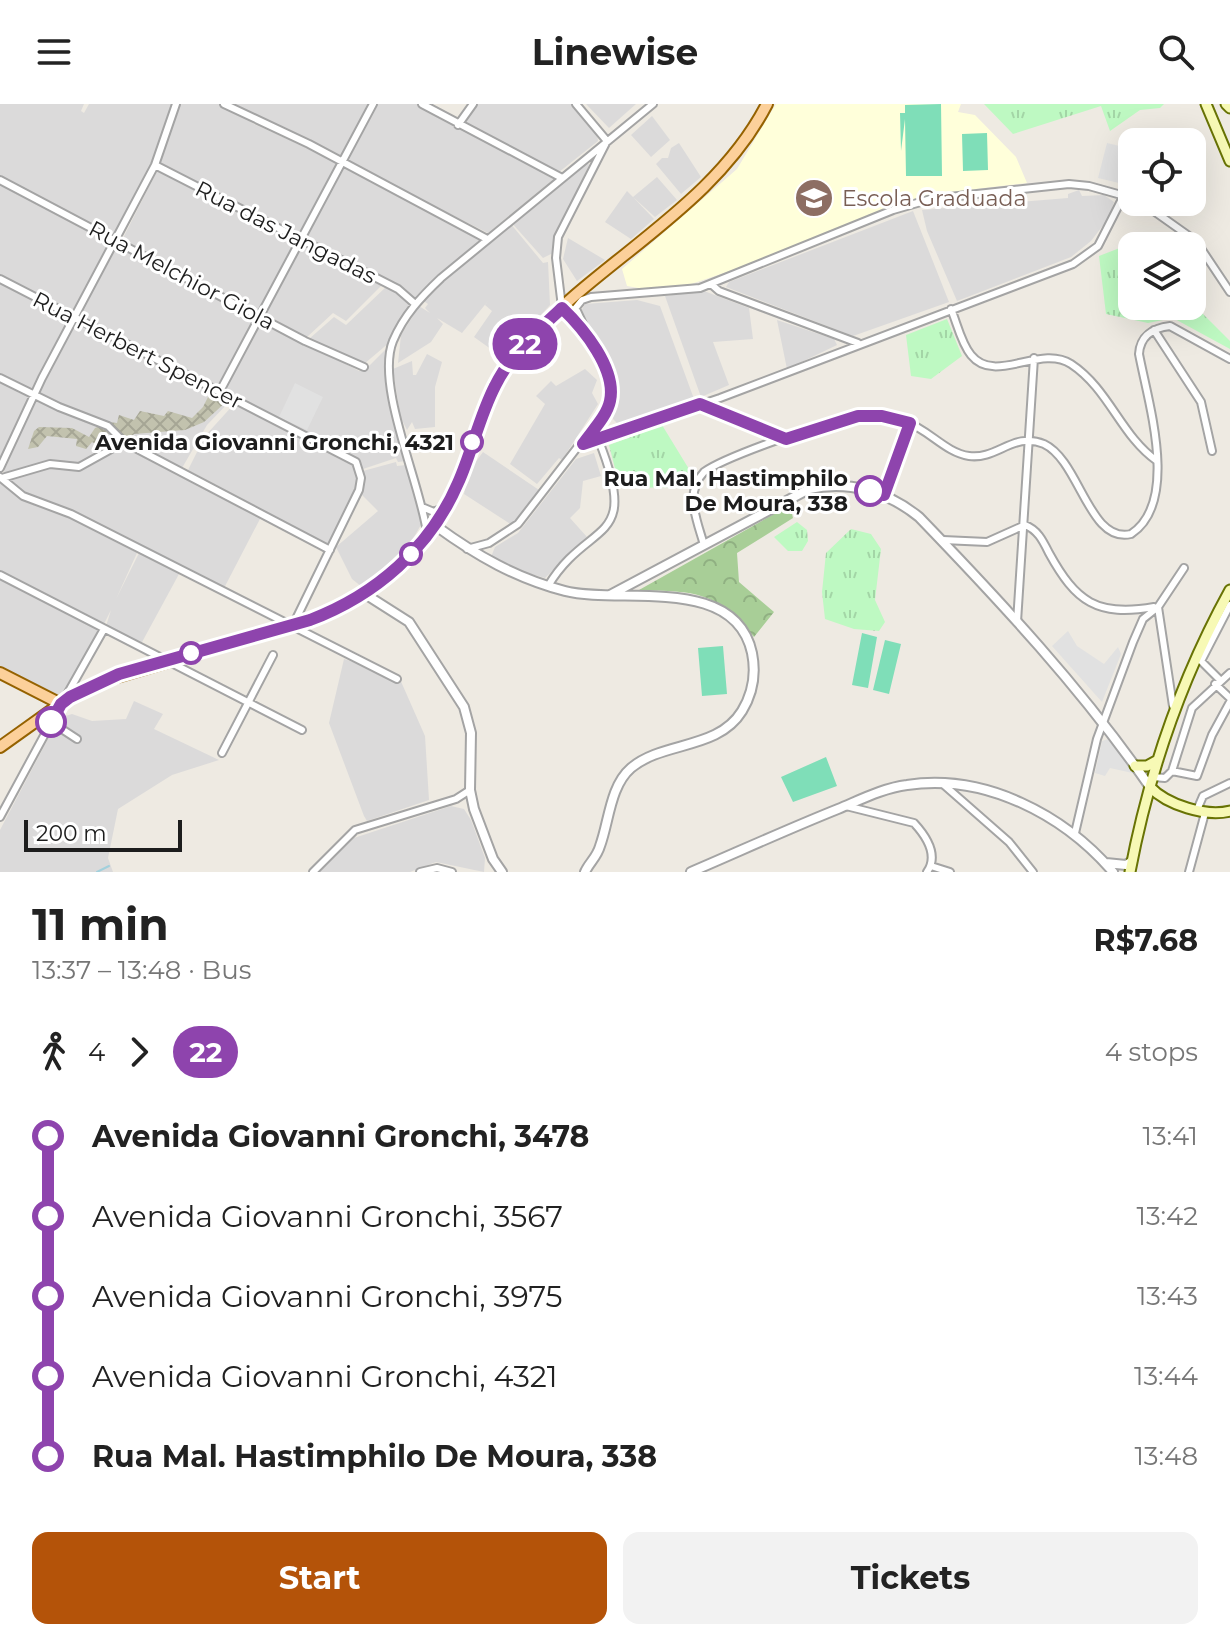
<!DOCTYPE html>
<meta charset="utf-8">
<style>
:root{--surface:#fff;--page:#f2f2f2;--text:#222;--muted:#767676;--accent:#b45309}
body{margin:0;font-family:Montserrat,sans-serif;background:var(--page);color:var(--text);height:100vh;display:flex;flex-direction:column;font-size:30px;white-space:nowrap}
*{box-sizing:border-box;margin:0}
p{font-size:26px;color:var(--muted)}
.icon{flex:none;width:44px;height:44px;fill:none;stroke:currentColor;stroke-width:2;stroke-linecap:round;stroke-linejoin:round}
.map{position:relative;height:768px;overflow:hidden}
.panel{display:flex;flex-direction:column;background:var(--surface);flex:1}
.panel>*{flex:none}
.badge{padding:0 16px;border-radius:26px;font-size:28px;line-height:52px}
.controls{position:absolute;left:1118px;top:24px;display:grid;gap:16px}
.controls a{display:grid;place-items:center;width:88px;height:88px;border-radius:16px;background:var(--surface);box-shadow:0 8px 32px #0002;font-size:40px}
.scale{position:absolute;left:24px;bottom:20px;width:158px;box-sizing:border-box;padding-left:8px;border:4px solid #1d1d1d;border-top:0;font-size:22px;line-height:28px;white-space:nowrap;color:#1d1d1d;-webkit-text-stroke:6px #fff;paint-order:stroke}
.map>.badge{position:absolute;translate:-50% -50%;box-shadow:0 0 0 4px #fff}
.legs{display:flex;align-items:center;gap:12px;height:88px;padding:0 32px;font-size:26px}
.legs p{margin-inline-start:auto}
.headline{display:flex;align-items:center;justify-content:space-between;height:136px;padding:0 32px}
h1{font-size:44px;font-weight:700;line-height:60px}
.button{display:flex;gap:16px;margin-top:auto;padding:16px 32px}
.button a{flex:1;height:92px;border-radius:16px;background:var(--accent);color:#fff;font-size:32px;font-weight:700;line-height:92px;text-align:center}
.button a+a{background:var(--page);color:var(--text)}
ul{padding:0 32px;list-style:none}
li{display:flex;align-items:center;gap:28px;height:80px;font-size:30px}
li i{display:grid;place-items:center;width:12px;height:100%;margin:0 10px;background:currentColor}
li i::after{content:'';width:20px;height:20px;margin:-10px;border:6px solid;border-radius:50%;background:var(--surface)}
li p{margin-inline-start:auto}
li:first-child i{background:linear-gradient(#0000 50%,currentColor 0)}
li:last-child i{background:linear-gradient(currentColor 50%,#0000 0)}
header{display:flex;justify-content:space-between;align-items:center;height:104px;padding:0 32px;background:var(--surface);font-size:36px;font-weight:700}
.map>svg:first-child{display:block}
.residential{fill:#dbdada}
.education{fill:#ffffda}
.construction{fill:url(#construction-cross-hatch)}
.forest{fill:url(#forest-crowns)}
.park{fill:url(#park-tufts)}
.pitch{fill:#7fdeb8}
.parking{fill:#e1e1e1}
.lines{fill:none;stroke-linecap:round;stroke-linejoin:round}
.stream{stroke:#a2d0dc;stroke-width:2}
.minor-casing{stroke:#a4a4a4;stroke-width:10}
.tertiary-casing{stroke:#a4a4a4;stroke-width:12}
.secondary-casing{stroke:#687304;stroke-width:13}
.primary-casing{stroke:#956200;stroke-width:14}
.minor{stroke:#fff;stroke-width:6}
.tertiary{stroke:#fff;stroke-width:8}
.secondary{stroke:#f7f9b5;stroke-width:9}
.primary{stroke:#fcd09a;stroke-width:10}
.line-1-casing{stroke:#fff;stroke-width:18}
.line-1{stroke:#8e44ad;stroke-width:12}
.stop-1-dot{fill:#fff;stroke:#8e44ad;stroke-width:4}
.labels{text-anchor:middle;stroke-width:6;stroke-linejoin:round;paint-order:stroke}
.education-label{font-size:22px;fill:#785e54;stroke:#fff;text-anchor:start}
.street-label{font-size:22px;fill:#1d1d1d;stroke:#fff}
.stop-label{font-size:22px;font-weight:bold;fill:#1d1d1d;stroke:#fff;text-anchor:end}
</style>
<header><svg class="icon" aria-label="menu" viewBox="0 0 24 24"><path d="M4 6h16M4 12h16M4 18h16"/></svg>Linewise<svg class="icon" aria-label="search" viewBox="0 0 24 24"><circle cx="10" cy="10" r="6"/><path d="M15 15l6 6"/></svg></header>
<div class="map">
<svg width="1230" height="768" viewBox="0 0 1230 768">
<defs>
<pattern id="construction-cross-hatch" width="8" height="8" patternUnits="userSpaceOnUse" patternTransform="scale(2)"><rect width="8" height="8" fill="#c2c2ae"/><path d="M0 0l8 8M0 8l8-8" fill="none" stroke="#a6a695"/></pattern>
<pattern id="forest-crowns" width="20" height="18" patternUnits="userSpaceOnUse" patternTransform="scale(2)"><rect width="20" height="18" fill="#a8ce97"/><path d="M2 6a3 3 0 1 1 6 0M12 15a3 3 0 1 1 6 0" fill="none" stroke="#90b082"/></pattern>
<pattern id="park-tufts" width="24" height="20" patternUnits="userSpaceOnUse" patternTransform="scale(2)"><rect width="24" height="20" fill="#bef9c2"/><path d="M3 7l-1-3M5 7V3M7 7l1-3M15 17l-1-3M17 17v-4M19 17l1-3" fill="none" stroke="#a3d5a6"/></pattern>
</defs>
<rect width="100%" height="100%" fill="#eeeae2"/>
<!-- residential -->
<path class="residential" d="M0,0h84l-3,7 3,2 5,-9h85l-22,60 -39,72 -113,-59z
M178,0h43l33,20 84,38 -34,68 -7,4 -134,-68 -4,-5z
M229,0h139l-28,54z
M377,0h41l137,74 -67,55 -142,-71z
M475,0h99l23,29 1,8 -39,31 -96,-50z
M586,0h50l-27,24z
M652,12l18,24 -19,17 -20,-22z
M679,39l22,34 -20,17 -25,-30 6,-6h6l3,-10z
M587,57l2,4 -34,75 -2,13 -10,5 -32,-36z
M344,64l31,14 106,57 -67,61 -11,-11 -98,-50z
M157,67l141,71 -38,69 -139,-69z
M657,73l20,23 -22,17 -22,-20 21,22 -23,20 -26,-17 22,-31 6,6z
M0,81l110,58 -36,71 -74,-38z
M1079,86l3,6 22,-1 10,7 -6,17 -17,22 -20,16 -114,44 -30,-70 -5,-21 146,-12v-4z
M913,107l36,91 -96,34 -127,-49 3,-5z
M510,119l33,40 5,-1 2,43 -48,52 -28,-20 18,-26 -7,-6 3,-4 -26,32 -25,-15 6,6 -12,18 -33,21 3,-28 18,-29 11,7 -5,-5 3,-4 -6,-4z
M568,134l37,22 -28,21 -14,-22z
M303,139l80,41 -37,37 -13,-8 -27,25 -40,-24z
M116,141l142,75 -39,67 -142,-69z
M0,179l69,36 -36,73 -33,-17z
M387,182l24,17 -21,39 -26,22 -55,-25 25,-22 12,8z
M704,187l45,17 4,31 -40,3 16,43 -28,12 -36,-101z
M637,196l23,6 34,93 -76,25 -5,-5 1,-39 -33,-69 4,-7z
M263,216l96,51 6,-1 23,-23v38l18,76 -8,1 -2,-4 -33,11 -12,-15 -125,-60 -3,-4z
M777,216l57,19 3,6 -50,24z
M73,217l157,80 -23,24 -25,43 -56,-27 -9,-10 -80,-37z
M427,250l15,8 -7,25v40l-20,2 -3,-7 -5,8 -7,-14 -7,-47 19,-8 1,14h3z
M585,265l12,11 -5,13 6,11 -36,56 -3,-2 -22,26 -27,-20 35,-60 -9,-8 15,-15 5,5z
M0,276l31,16 -31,63z
M36,294l75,32 7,13 -44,22 -18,-5 -52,13 1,-11z
M235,299l119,58 4,16 -3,17 -26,51 -141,-75 17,-34z
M123,342l138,71 -39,75 -205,-103 -10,-10 47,-13 25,5z
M483,348l56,38 -27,35 -48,-31 5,-23z
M594,349l7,23 -18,5 -3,27 -10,10 17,19 -42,41 -31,-9 -23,-12 4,-10 23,-14 58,-74z
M396,358l1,4 9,-1 16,58 -12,21 -48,43 -10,-8 -16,-32 42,-36 -17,-17 2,-23z
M0,378l14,11 54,21 69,39 -21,46 23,-46 40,21 -38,70 -35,-18 5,-16 -8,16 -103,-53z
M0,475l101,50 -37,66 -8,2 -56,-29z
M344,555l55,18 26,59 4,64 -62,21 -3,-5 -35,-93z
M134,597l29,13 -9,15 65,31 -47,15 -54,34 -10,49 5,14h-113v-42l59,-112 13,-4 20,7 34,-2z
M451,702l13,3 7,11 14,38 -1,14 -48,-10 -26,10h-91l35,-34z"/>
<!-- education -->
<path class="education" d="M776,0h185l-3,8 17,3 41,42 11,26 -77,9 -59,14 -137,57 -72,24 -32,3 -23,-4 -5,-17 115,-100z"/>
<!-- construction -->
<path class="construction" d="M211,287l16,10 -23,21 -19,8 -51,4 -7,8 -9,1 -6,-11 -7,4 2,4 -9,5 -6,-3 -6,7 -10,-3 1,-7 -30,-3 -9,11 -10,2 6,-18 5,-4 33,1 17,9 6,-9 13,-6 9,1 2,-8 15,5 6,-9 24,5 4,-5 24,7 11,-11z"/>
<!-- forest -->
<path class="forest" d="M790,401l3,13 -56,35 2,29 35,30 -20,25c-41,-47 -56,-45 -115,-47z"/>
<!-- park -->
<path class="park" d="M984,0h180l-4,4 -20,2 -30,21 -9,-25 -88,28z
M1130,140l2,62 60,-3 38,38v8l-57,-31 -25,5 -42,-9 -7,-58z
M947,215l15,37 -31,23 -20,-3 -5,-41z
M662,321l30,49 -6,13 -66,1 -11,-43z
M797,418l10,8 1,11 -6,10h-14l-14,-14z
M851,425l20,5 10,15 -6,51 10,22 -6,9 -25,-2 -29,-10 -3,-27 4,-39z"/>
<!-- pitch -->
<path class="pitch" d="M941,0l1,72h-36l-1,-57 -4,32 -1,-38h5v-8z
M987,29l1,37 -25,1 -1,-37z
M862,529l15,4 -9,51 -16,-3z
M885,536l16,4 -12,50 -16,-4z
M723,542l4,48 -25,2 -4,-48z
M826,653l11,29 -44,16 -12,-25z"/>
<!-- parking -->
<path class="parking" d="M1107,39l25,6 -9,35 -25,-6z
M295,279l28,14 -16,33 -28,-13z
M1068,527l9,15 27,18 14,-17 3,7 -19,48 -50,-56z
M1108,635l29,35 -27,-6 -5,8 -10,-3 7,-32z"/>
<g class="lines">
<!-- stream -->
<path class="stream" d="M97,768l12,-6"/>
<!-- minor casing -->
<g class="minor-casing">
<path id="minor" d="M224,0l85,40 178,95
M422,0l140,74
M458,21l15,-21
M155,61l243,124 16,14
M0,76l305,161 59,26
M1141,98l55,39 34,51
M0,175l356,183 5,16 -2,12 -66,135
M711,180l8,7 139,52
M562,203l-6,-49 2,-21 49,-96 -31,-37
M951,205c6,14 10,34 20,46 24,30 69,-11 100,9 38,25 50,72 86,97
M570,211l12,-15 9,-3 109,-9 193,-78 38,-11 138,-15 20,2 43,12
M1154,226l47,72 11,49
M0,274l59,29 49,19 16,16 206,108
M220,287l153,-287
M700,300l86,35
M583,340l137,-46 353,-134 25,-18 26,-51
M0,364l42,-90 113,-213 21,-61
M0,373l23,19 48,18 326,165
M2,374l48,-14 29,3 45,-25
M884,391l26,-72
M422,403l12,5 10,-5
M427,429c-6,-48 -52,-148 -34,-192 11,-26 28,-44 48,-63l212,-174
M943,436l44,2 38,-17c13,5 18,16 24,28 27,49 48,64 105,54
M704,441c-7,-25 -20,-52 0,-73 20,-15 128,-53 154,-56 16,-1 32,1 48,6 22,7 40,31 63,34 28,4 45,-25 75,-12 36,17 45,100 87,90 49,-32 17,-132 8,-180 1,-18 14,-26 31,-28l60,33
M467,445l22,-6 29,-19 89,-115 2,-29 -32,-69
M0,471l302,155
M548,482c41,-68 93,-39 51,-145
M1158,503l15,99
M1017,518l17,-264
M1220,576l-19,-19 29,-56
M1215,580l15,14
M65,594l39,-69
M51,618l26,17
M222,649l51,-98
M1172,667l25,5 15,-41 18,-33
M1153,673l12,1 7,-7 20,-63 38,-35
M944,681l65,57 24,30
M846,702l68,17c12,13 25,32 13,49
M1197,706l6,-14 27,-13
M0,713l59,-109
M1075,729l22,-94 36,-97 10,-23 15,-12 26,-39
M931,762l19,6
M313,768l42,-42 101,-31 14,-9
M420,768l17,-4 15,4
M1189,768l16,-59"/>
</g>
<!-- tertiary casing -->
<g class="tertiary-casing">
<path id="tertiary" d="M436,422c41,30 80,52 129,65 56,14 170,-17 187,62 4,20 1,40 -10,58 -24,39 -79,30 -111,57 -21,18 -22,54 -31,78 -3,11 -11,17 -15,26
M365,490l44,28 55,85 7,26 -1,57 4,19 19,50 9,13
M610,491l199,-106c39,-9 78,2 110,28 82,85 163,172 231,270
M1106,759l20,2 6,-4
M691,768c49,-21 97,-43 147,-63 22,-9 45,-21 69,-24 78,-12 157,30 206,87"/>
</g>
<!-- secondary casing -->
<g class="secondary-casing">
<path id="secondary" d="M1206,0l24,57
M1226,0l4,4
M1135,662h12l11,-6
M1150,683c17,18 56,30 80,24
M1130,768c19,-100 51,-193 100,-282"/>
</g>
<!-- primary casing -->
<g class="primary-casing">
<path id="primary" d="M0,569l61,31
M0,643l70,-50 30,-15 210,-62c67,-25 124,-74 150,-142 17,-45 29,-94 62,-131 76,-87 191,-138 245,-243"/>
</g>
<!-- minor -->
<use href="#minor" class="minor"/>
<!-- tertiary -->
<use href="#tertiary" class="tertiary"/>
<!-- secondary -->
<use href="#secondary" class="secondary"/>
<!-- primary -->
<use href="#primary" class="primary"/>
</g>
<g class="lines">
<!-- line-1 casing -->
<g class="line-1-casing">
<path id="line-1" d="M51,618l10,-18 9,-7 49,-23 191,-54c66,-25 120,-72 148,-137 14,-31 21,-66 37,-97 15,-31 42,-55 67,-78 21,20 55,61 48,93 -3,15 -18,30 -27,43l117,-40 86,35 72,-23h24l28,7 -26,72 -14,-4"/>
</g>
<!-- line-1 -->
<use href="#line-1" class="line-1"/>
</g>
<!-- icons -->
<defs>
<g id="school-disc" transform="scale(2)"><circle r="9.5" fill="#8d6e63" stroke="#fff"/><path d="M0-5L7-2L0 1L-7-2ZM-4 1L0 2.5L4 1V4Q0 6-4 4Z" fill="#fff"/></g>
</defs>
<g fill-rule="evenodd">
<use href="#school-disc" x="814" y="94"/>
</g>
<!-- markers -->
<g class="stop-1-dot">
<circle cx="472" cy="338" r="10"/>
<circle cx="870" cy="387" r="14"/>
<circle cx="411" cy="450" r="10"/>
<circle cx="191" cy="549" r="10"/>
<circle cx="51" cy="618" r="14"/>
</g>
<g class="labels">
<!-- education labels -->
<g class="education-label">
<text x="842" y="102">Escola Graduada</text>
</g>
<!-- street labels -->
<g class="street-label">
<text transform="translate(286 128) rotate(27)" y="8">Rua das Jangadas</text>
<text transform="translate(182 171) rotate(28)" y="8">Rua Melchior Giola</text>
<text transform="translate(138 246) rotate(27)" y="8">Rua Herbert Spencer</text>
</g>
<!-- stop labels -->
<g class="stop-label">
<text x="454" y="346">Avenida Giovanni Gronchi, 4321</text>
<text x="848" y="382">Rua Mal. Hastimphilo<tspan x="848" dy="25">De Moura, 338</tspan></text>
</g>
</g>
</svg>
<div class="controls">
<a><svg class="icon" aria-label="locate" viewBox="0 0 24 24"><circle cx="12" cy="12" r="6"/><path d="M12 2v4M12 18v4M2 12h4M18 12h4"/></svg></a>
<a><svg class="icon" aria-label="layers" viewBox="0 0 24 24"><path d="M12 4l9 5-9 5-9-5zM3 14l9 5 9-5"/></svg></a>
</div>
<div class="scale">200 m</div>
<b class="badge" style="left:525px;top:240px;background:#8e44ad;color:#fff">22</b>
</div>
<section class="panel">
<div class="headline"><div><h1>11 min</h1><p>13:37 – 13:48 · Bus</p></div><b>R$7.68</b></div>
<div class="legs"><svg class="icon" aria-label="walk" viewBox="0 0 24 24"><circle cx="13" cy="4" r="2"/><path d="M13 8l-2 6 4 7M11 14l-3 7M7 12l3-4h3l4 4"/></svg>4<svg class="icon" aria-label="forward" viewBox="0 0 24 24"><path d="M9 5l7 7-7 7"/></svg><b class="badge" style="background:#8e44ad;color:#fff">22</b><p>4 stops</p></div>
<ul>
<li><i style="color:#8e44ad"></i><b>Avenida Giovanni Gronchi, 3478</b><p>13:41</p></li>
<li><i style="color:#8e44ad"></i><span>Avenida Giovanni Gronchi, 3567</span><p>13:42</p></li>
<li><i style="color:#8e44ad"></i><span>Avenida Giovanni Gronchi, 3975</span><p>13:43</p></li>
<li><i style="color:#8e44ad"></i><span>Avenida Giovanni Gronchi, 4321</span><p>13:44</p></li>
<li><i style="color:#8e44ad"></i><b>Rua Mal. Hastimphilo De Moura, 338</b><p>13:48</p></li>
</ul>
<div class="button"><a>Start</a><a>Tickets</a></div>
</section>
